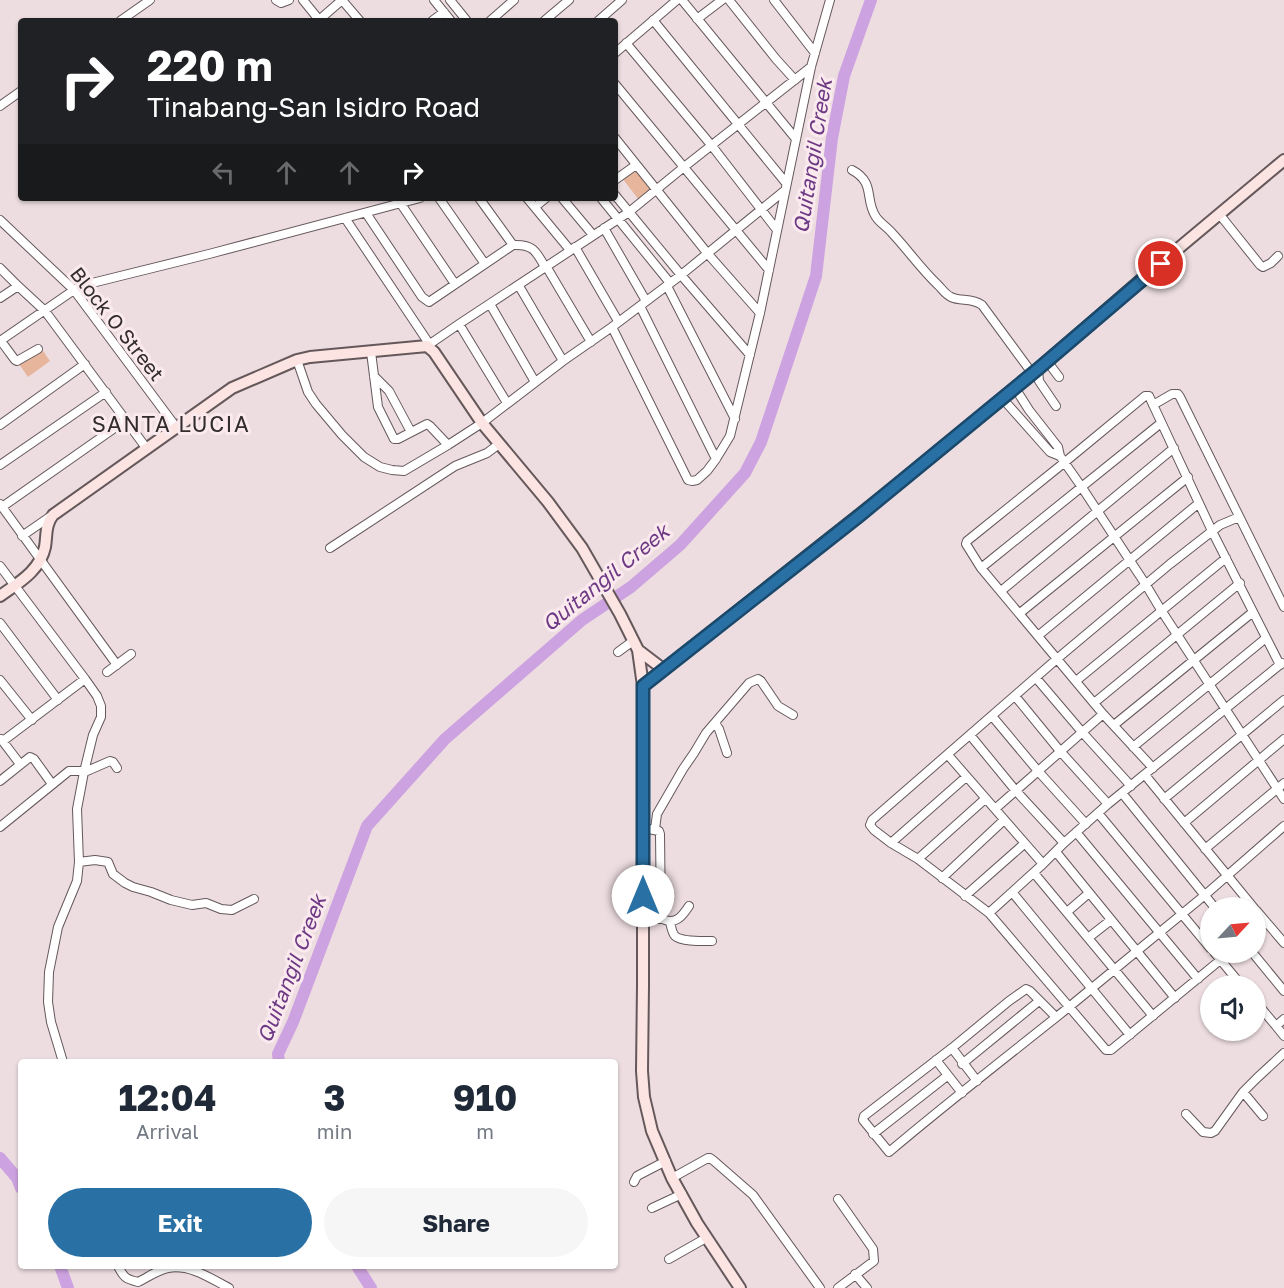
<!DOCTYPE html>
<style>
body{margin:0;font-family:"Golos Text",sans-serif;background:#f6f6f7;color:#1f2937;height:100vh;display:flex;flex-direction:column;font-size:22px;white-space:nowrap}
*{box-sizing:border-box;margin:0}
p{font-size:20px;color:#747a83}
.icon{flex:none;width:33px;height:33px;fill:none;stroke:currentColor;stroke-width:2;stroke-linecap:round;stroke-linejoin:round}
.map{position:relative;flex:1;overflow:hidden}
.drawer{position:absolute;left:18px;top:1059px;width:600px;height:210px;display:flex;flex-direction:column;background:#fff;border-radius:6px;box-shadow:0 2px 4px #0004}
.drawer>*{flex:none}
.hud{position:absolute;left:18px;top:18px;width:600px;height:183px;border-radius:6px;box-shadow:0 2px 4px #0004;background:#202124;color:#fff;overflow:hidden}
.needle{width:39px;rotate:64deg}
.tools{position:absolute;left:1200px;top:897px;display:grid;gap:12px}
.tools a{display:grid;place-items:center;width:66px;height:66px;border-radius:50%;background:#fff;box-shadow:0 2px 4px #0004;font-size:30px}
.pin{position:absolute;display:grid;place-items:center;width:51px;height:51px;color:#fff;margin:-26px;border:3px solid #fff;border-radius:50%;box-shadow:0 2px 6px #0007}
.me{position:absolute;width:66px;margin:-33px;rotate:0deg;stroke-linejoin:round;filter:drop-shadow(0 0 4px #0008)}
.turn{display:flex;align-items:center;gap:21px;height:126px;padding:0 30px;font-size:27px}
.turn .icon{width:78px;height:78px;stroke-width:2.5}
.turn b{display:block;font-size:42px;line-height:51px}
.lanes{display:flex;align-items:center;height:57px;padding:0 30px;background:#0003;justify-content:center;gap:30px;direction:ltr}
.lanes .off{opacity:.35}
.eta{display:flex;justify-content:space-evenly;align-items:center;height:102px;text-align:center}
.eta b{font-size:36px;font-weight:700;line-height:42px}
.button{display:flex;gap:12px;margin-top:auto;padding:12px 30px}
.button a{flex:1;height:69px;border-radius:36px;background:#2971a5;color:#fff;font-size:24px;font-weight:700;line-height:69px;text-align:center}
.button a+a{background:#f6f6f7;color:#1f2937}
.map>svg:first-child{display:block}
</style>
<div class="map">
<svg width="1284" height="1288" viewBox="0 0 1284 1288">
<rect width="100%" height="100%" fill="#eddde0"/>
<path fill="#e7b59b" d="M635 169 651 190 639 200 622 178Z
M41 348 50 361 28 377 19 364Z"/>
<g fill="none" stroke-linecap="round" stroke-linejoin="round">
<path stroke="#cda2e0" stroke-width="12" d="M279 1062 278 1054 293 1022 367 826 445 739 582 620 631 587 680 545 745 473 761 442 816 276 832 138 844 76 871 0
M0 1158 17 1178 21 1188
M60 1266 68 1288
M357 1266 371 1288"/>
<g stroke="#65585b" stroke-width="10">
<path id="street" d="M276 0 281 3 289 0
M303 0 320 21
M342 0 360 21
M434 0 451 21
M450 0 467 21
M682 0 796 139
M729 0 776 59 795 80
M774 0 815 53
M697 19 722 0
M319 20 342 0
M653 20 786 183
M120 21 150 0
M432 21 444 12
M490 21 514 0
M544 21 569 0
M598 21 622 0
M626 43 712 146 777 230
M615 53 677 0
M615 84 769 270
M0 106 21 91
M615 138 708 254 760 313
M852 170C876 183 864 199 876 217 880 223 887 227 892 233 908 250 921 269 938 285 942 289 946 295 951 297 961 302 971 297 982 305L1032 373
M615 180 636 165
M615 195 681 275 750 355
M439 198 485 264
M527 198 570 250
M562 198 593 235
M601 198 670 283
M401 204 455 284
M535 207 546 198
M366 213 422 297 429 302 513 245 479 198
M1220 215 1260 265 1263 267 1271 263 1278 256
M345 218 430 345
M0 220 74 290 176 427
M604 228 646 301
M513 245C533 244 536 251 545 267
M575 247 618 321
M546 266 591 342
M0 268 18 286 45 311 147 449
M519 286 563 361
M667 286 735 419
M0 298 18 286
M490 304 535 382
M640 306 716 459
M459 324 507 403
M612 327 688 480 692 481 697 480 707 471 716 459 730 436 760 313 811 67 830 0
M0 341 74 290 84 285 209 254 420 198
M1 341 15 360 17 361 38 349
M427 346 459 324 629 212 684 167 811 67
M371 352 378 407 394 439H398L427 424 430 426 448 445
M297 360 308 392 316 404 342 435 364 457 380 467 392 470 404 471 448 445 482 423 563 361 612 327 681 275 784 191
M1047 361 1059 377
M1038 369 1039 381 1056 406
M374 376 389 391 411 432
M1002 398 1050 452 1060 456 1058 447 1029 410 1015 388
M1153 405 1172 394H1178L1180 397 1284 607
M0 425 85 364
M1060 456 1081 486 1146 585 1161 610 1284 799
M0 465 106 392
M0 504 117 665
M2 507 126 420
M22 536 51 516
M330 548 455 466 487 453 499 444
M0 566 85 679 97 696 101 706V717L93 735 84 772 77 809 79 862 77 881 58 927 49 972 48 1002 51 1022 63 1062
M981 568 1161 423
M1001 591 1174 448
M1020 613 1188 477
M0 623 58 700
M1039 635 1199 503
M618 652 633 641
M107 672 131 654
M1036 678 1082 732 1131 786
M0 680 32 720
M1076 681 1226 558
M1015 696 1060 751 1108 804
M1094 703 1240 583
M992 716 1038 771 1086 824
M715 723 719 729 727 753
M1114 725 1253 612
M970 735 1016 791 1064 843
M1 739 20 764
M3 741 85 679
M1133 747 1266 638
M948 755 1043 864
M1153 768 1103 714 981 568 966 544 967 541 1065 462 1145 396H1149L1212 531 1280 665
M1145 775 1254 908
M0 781 30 757 34 759 52 784
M1122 793 1215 908
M1164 799 1284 700
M995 809 1103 714
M1098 813 1210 948
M1184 823 1284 739
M0 827 69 771H87L110 761 113 762 117 768
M643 828 659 831 660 834 661 919H643
M655 829 657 814 683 769 694 753 706 733 749 683 758 679 761 681 778 706 793 715
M1076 832 1198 979
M891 843 966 777
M1205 849 1284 783
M1056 852 1175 998
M918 859 985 799
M79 862 95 860 108 862 113 874 125 883 133 887 151 892 171 900 192 905 206 903 221 909 232 910 254 899
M1034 873 1153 1016
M942 878 1004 820
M1012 892 1130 1035
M965 896 1024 844
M1256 910 1284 943
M1067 912 1089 893
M989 913 1043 864 1064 843 1108 804 1282 663
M665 920C677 924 683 915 689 906
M670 922C671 926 672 933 675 936 682 942 703 941 712 941
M1256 931 1266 922
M1088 938 1111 920
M1214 952 1242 986
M1230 952 1111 1050H1106L989 913 918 859 891 843 874 830 870 825 872 820 1058 658 1170 564 1220 525 1239 517
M1252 952 1284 991
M1256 1002 1276 1026 1284 1019
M1056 1017 1030 991 1026 989 1009 1001 952 1048 864 1116 863 1120 889 1152C948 1102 1009 1055 1069 1007L1205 895 1284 826
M1276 1026 1284 1036
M952 1048 977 1081
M936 1060 962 1093
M962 1064 1039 1001
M1243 1092 1263 1116
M1186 1114 1203 1132 1211 1133 1215 1131 1243 1092 1257 1078 1284 1053
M873 1134 947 1076
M672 1178 708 1158H710L714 1161 753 1195 820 1288
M634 1182 637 1176 666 1161
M838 1199 873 1249 874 1261 838 1288
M652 1208 682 1194
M669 1259 706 1238
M118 1266C124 1278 126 1279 138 1282 147 1278 157 1270 168 1268 190 1264 210 1278 229 1288
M855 1274 867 1288"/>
</g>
<g stroke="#65585b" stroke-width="14">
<path id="secondary" d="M0 596C18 583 40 571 45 547 47 535 45 525 53 515L232 388 297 360 310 357 427 346 434 352 482 423 548 502 582 548 620 614 638 650 643 686
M638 650 663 669
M740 1288 697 1223 672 1178 652 1131 644 1097 642 1071 643 986V686L898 484 1038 369 1143 278 1284 160"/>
</g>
<use href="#street" stroke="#fff" stroke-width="8"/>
<use href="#secondary" stroke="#fbe4e2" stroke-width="10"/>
</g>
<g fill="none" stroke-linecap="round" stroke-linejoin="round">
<g stroke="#1b496b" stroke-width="15">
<path id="route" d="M643 896V686L859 516 1038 369 1161 264"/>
</g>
<use href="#route" stroke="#2971a5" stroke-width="10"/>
</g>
<g text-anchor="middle" stroke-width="6" stroke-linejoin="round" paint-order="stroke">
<g font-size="20" fill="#322c2d" stroke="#faeaee">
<text transform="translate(117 324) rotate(52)" y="7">Block O Street</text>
</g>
<g font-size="21" font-style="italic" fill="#6e3984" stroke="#faeaee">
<text transform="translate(813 156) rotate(-81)" y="7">Quitangil Creek</text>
<text transform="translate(606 578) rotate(-39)" y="7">Quitangil Creek</text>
<text transform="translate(292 969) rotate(-69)" y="7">Quitangil Creek</text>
</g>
<g font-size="22" letter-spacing="1.5" fill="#322c2d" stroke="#faeaee">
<text x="171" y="432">SANTA LUCIA</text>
</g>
</g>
</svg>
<div class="tools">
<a><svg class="needle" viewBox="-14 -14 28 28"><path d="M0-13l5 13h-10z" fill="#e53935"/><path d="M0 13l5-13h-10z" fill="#747a83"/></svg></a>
<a><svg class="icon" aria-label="sound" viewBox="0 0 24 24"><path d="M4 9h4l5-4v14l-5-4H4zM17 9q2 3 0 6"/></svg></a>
</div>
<div class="pin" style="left:1161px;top:264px;background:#d93025"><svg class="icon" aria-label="arrive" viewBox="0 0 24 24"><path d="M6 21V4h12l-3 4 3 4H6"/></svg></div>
<svg class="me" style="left:643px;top:896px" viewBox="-20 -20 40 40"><circle r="19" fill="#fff"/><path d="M0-13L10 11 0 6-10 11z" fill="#2971a5"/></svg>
<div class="hud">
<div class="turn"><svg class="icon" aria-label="right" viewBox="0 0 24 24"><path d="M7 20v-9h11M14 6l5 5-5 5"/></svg><div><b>220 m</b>Tinabang-San Isidro Road</div></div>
<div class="lanes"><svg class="icon off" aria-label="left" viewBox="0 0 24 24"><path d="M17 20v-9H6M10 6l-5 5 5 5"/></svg><svg class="icon off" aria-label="ahead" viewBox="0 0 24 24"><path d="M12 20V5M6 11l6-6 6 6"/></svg><svg class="icon off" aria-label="ahead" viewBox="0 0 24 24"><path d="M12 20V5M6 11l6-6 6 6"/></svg><svg class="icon" aria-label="right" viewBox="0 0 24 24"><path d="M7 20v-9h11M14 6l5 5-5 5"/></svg></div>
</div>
<section class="drawer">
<div class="eta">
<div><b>12:04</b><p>Arrival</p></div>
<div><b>3</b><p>min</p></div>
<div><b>910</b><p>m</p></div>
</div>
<div class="button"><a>Exit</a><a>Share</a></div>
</section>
</div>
